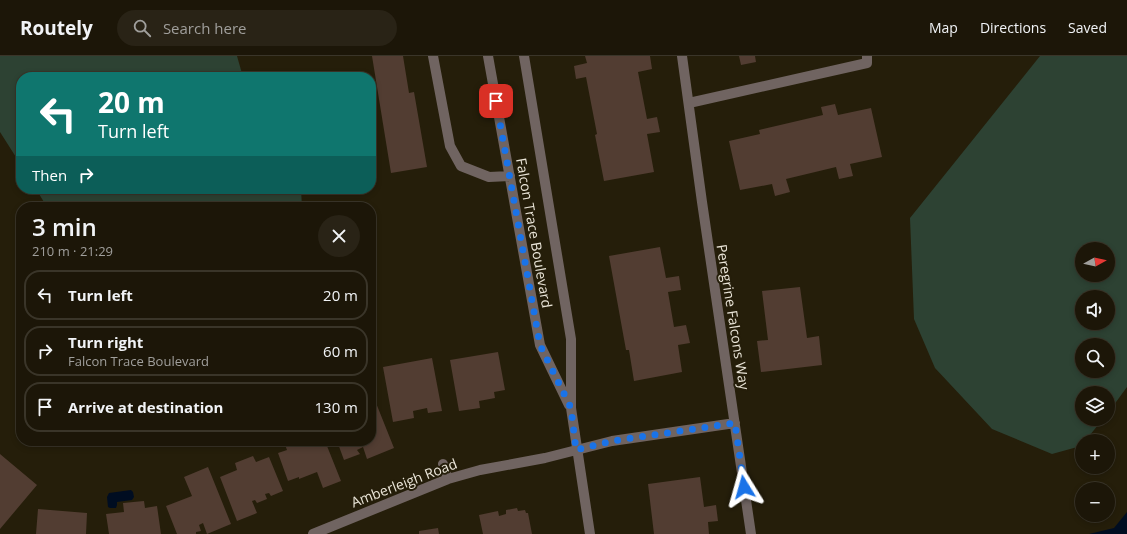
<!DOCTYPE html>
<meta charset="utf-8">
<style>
body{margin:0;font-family:"Open Sans",sans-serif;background:#292316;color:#f1f3f6;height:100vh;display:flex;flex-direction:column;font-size:15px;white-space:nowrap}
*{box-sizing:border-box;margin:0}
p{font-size:13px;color:#a09f9c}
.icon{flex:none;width:22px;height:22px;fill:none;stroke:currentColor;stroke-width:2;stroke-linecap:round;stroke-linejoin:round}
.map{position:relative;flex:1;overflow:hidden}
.drawer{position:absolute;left:16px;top:146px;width:360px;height:244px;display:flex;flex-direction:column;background:#1c1608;border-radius:16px;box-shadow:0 2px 6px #0003,0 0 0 1px #3a3529}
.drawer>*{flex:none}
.banner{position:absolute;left:16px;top:16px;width:360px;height:122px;border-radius:16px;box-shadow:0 2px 6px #0003,0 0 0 1px #3a3529;background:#0f766e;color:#fff;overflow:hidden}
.needle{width:26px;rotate:82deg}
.tools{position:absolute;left:1075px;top:186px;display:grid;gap:8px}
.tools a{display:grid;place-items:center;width:40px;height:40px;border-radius:50%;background:#1c1608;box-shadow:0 2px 6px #0003,0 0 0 1px #3a3529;font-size:20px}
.pin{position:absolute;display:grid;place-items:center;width:34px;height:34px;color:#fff;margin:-17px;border-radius:8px;box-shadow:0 2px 6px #0006}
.me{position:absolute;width:44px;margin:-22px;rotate:352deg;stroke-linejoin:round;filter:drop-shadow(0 0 3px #0008)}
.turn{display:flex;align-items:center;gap:14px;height:84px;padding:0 16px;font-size:18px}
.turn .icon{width:52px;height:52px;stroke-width:2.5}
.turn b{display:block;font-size:28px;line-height:34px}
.then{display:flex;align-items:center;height:38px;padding:0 16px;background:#0003;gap:8px;font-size:15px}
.round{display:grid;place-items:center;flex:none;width:42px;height:42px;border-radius:21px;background:#292316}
.head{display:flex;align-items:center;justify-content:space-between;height:68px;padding:0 16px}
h1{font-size:24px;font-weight:600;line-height:30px}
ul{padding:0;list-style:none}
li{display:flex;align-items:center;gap:12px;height:50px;margin:0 8px 6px;padding:0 8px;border:2px solid #3a3529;border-radius:16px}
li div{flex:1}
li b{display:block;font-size:15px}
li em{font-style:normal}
header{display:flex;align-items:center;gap:24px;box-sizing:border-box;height:56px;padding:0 20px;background:#1c1608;border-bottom:1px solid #3a3529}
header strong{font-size:19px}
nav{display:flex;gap:22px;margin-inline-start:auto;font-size:14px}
.search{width:280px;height:36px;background:#292316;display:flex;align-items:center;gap:10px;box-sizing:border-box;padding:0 14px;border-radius:22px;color:#a09f9c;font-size:15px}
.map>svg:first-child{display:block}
</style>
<header>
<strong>Routely</strong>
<div class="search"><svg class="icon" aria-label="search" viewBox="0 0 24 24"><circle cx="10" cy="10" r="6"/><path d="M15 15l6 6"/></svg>Search here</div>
<nav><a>Map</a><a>Directions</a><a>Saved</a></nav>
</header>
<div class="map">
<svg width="1127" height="478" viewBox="0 0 1127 478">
<rect width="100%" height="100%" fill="#251e0a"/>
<path fill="#2d4233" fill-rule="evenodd" d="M0 0H237L243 21H21V109L0 76Z
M1040 0H1127V331L1108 357V337H1082V363H1103L1085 385H1082L1081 390 1052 398 992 373 935 312 914 263 910 162ZM1082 193H1108V219H1082ZM1082 241H1108V267H1082ZM1082 289H1108V315H1082Z
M36 133H301L302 151H47Z"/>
<path fill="#000d21" d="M131 434 133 436 134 441 132 444 117 446V449L116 452H110L108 451 107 441 109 437Z
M1127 456V478H1089L1114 472Z"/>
<path fill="#523d32" d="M372 0H403L409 37 414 36 427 111 391 117Z
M585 0H650L652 13 638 16 647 63 657 61 660 76 647 78 654 116 604 125 595 79 597 78 586 21 576 23 574 10 587 7Z
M739 0H755L756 6 741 9Z
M835 48 838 59 871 52 882 101 850 108 853 120 839 123 836 111 786 123 790 136 775 140 772 128 740 134 729 85 760 78 759 74 823 59 821 51Z
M660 191 666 222 679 220 681 234 668 236 674 271 686 269 690 287 678 289 682 316 634 325 629 294H626L609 200Z
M800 231 807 282 819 280 822 309 761 316 757 285 768 284 762 235Z
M498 296 505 334 494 336 495 342 479 345 480 352 459 355 450 304Z
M432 302 442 355 428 357 427 352 413 355 414 362 393 366 383 311Z
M374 342 394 392 367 403 363 391 357 394 360 398 344 404 337 385H371V343Z
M287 385H307V386L310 385H325L341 425 323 432 317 416 299 423V421L288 425 278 397 287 394 284 386Z
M0 398 37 429 0 473Z
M253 400 256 406 269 401 283 435 271 440 269 437 265 438 267 443 257 447 255 444 252 445 257 457 237 465 220 421 237 414 235 407Z
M208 411 231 468 207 478 203 467 199 469 201 475 196 476V478H177L166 450 192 440 184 421Z
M700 421 704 451 716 449 718 465 708 466 709 478H654L648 428Z
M144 445 145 452 157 450 161 478H109L106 458 124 456 123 447Z
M517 452 518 455 525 454 526 457H528L532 478H483L479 459 498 455 499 460 506 458V454Z
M38 453 87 457 86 478H36Z
M438 472 439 478H419V475Z"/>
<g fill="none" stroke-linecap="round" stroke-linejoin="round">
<path stroke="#706461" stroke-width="10" d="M433 0 450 90 461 110 489 121 510 120
M488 0 540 289 569 349
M524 0 571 283V352L590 478
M682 0 702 146 751 478
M689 47 867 7V0
M443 408 448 423
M313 478 448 423 480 414 545 402 612 385 735 367"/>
</g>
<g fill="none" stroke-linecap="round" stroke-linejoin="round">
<path stroke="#1a73e8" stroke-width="7" stroke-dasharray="0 12.6" d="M496 45 540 289 571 352 576 394 612 385 735 367 744 431"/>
</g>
<g text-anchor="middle" stroke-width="4" stroke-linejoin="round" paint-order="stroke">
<g font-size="14" fill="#eae5d8" stroke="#251e0a">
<text transform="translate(534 177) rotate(80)" y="5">Falcon Trace Boulevard</text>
<text transform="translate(733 261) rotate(81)" y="5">Peregrine Falcons Way</text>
<text transform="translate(404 427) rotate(-21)" y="5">Amberleigh Road</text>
</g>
</g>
</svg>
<div class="tools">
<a><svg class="needle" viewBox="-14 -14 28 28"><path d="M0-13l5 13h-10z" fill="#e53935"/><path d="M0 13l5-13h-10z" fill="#a09f9c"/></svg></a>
<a><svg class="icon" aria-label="sound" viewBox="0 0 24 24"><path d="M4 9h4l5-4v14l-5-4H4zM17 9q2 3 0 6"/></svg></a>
<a><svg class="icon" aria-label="search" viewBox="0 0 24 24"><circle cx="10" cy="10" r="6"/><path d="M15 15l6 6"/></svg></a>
<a><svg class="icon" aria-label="layers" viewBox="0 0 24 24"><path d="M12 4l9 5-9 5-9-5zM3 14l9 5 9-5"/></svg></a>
<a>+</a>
<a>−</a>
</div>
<div class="pin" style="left:496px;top:45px;background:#d93025"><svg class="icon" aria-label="arrive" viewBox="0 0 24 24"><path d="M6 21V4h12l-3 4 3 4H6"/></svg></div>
<svg class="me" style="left:744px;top:431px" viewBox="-20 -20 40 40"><path d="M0-17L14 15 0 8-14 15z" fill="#1a73e8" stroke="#fff" stroke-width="4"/></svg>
<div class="banner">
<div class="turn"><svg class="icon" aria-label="left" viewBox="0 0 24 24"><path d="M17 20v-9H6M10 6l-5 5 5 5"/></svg><div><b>20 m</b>Turn left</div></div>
<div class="then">Then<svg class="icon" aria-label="right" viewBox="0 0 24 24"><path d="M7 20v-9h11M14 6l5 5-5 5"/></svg></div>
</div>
<section class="drawer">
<div class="head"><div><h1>3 min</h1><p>210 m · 21:29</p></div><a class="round"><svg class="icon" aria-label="close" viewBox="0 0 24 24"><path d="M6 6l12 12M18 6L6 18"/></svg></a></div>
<ul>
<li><svg class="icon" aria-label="left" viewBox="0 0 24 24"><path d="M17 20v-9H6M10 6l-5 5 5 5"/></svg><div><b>Turn left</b></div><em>20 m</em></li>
<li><svg class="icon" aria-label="right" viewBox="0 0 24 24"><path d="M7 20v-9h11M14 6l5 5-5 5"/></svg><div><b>Turn right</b><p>Falcon Trace Boulevard</p></div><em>60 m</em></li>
<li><svg class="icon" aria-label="arrive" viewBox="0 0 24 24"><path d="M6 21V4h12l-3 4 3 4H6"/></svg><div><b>Arrive at destination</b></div><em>130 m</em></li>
</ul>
</section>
</div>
